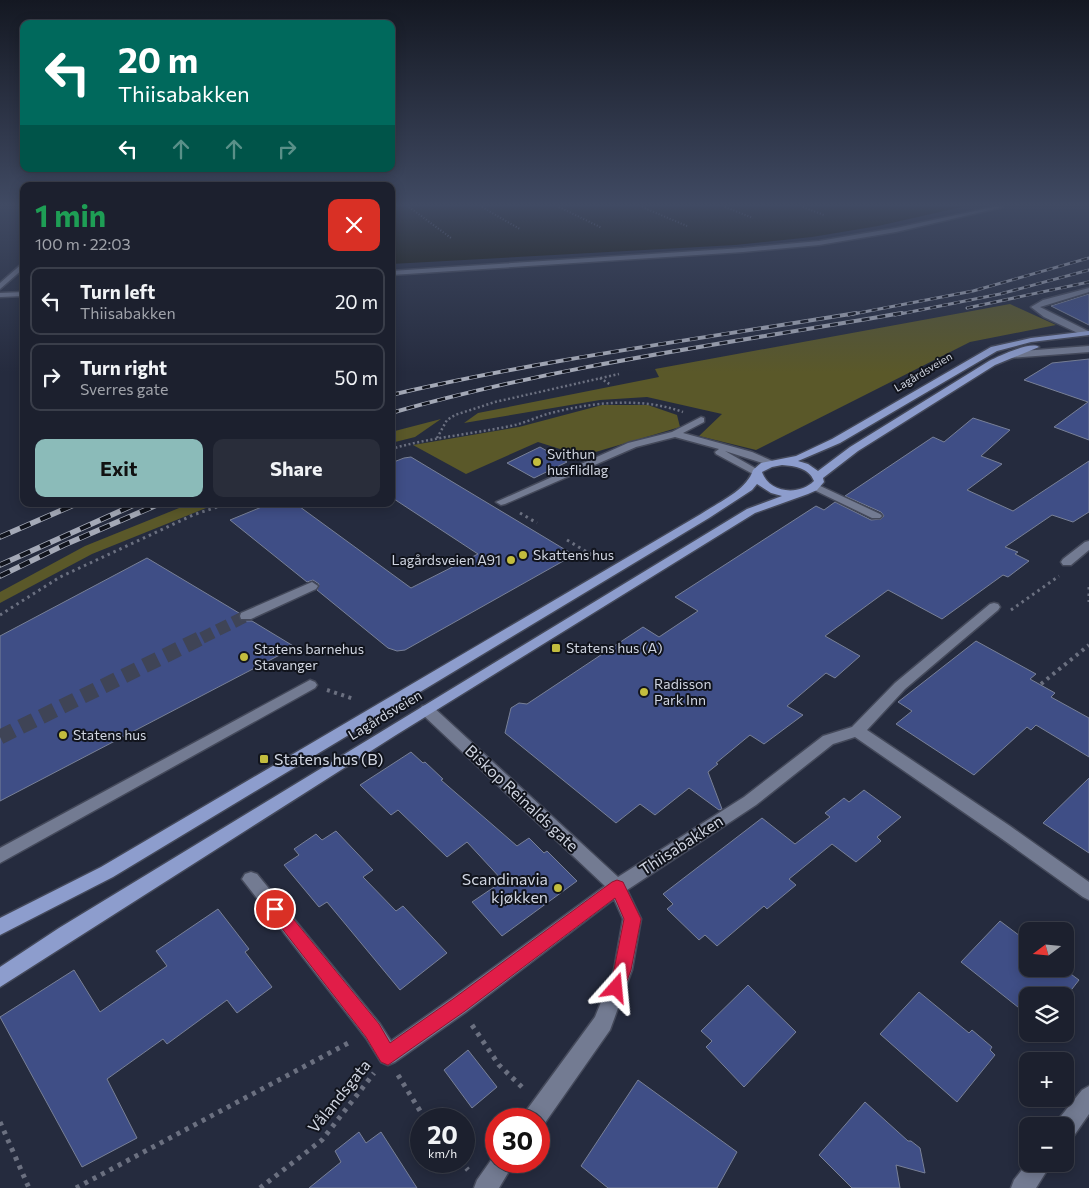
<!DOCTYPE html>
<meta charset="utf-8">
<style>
body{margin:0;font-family:Commissioner,sans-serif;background:#292d3a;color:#f1f3f6;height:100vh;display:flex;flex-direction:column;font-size:19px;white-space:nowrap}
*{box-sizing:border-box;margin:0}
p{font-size:16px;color:#a0a3aa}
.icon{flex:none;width:28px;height:28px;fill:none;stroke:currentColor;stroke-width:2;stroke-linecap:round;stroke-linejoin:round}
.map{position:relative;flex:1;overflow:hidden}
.panel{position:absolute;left:20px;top:182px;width:375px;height:325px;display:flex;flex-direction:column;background:#1c202e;border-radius:10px;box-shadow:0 2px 12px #0003,0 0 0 1px #3a3e4a}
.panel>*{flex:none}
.guide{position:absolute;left:20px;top:20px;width:375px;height:152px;border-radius:10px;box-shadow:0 2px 12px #0003,0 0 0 1px #3a3e4a;background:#00695c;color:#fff;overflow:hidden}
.needle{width:32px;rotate:254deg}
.tools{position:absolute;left:1019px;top:922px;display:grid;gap:10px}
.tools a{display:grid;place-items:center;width:55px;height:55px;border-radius:10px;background:#1c202e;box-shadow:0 2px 12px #0003,0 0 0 1px #3a3e4a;font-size:25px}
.speed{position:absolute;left:410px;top:1108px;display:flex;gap:10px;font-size:25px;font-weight:700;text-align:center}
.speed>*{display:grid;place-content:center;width:65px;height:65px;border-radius:50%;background:#1c202e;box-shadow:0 2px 12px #0003,0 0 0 1px #3a3e4a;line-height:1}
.speed small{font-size:12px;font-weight:400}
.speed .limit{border:8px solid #d22;background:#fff;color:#111}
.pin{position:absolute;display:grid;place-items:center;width:42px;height:42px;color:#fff;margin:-21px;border:2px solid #fff;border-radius:50%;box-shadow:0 1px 5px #0007}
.me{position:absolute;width:55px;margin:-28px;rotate:18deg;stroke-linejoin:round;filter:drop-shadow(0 0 4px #0008)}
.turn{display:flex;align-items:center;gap:18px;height:105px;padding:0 15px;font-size:22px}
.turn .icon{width:65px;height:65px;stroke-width:2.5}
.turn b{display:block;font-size:35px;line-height:42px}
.lanes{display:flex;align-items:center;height:48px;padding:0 15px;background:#0003;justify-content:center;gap:25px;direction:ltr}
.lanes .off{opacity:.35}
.round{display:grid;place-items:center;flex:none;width:52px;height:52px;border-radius:10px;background:#292d3a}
.headline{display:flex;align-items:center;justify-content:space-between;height:85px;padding:0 15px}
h1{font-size:30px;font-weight:700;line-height:38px;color:#1e9e55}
.primary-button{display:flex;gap:10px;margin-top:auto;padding:10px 15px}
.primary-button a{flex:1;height:58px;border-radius:10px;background:#8bbbb9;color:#111;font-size:20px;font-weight:700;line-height:58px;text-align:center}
.primary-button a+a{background:#292d3a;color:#f1f3f6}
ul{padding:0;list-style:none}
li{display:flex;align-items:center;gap:15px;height:68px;margin:0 10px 8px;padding:0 5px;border:2px solid #3a3e4a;border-radius:10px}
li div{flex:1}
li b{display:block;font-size:19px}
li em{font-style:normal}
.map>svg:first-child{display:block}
</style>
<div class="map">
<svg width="1089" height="1188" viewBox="0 0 1089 1188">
<rect width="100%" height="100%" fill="#252b3e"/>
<path fill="#5a5829" d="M1010 304 1056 325 970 342 756 450 699 436 722 414 647 397 600 400 464 423 478 413 659 377 655 369Z
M602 405H648L677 415 680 427 582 456 538 442 466 474 413 445 519 427Z
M441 419 415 437 391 443V432Z
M189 504H216L92 554 0 603V592L85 546Z"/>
<path fill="#131200" d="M391 207H962L878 226 812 237 735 245 391 264Z"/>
<path fill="#3f4e86" stroke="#788097" d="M1089 294V325L1051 306Z
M1089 359V440L1054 427 1088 402 1024 380 1052 363Z
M973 418 1010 430 981 456 1002 464 967 490 1013 511 1089 461V512L1073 522 1052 515 1005 547 1018 552 1015 554 1029 561 1008 577 1003 575 942 619 888 590 825 636 860 656 835 678 826 673 787 706 803 715 764 744 750 735 716 763 718 764 708 772 722 809 719 810 689 788 655 815 640 804 616 823 505 733 511 708 519 703 527 704 643 627 659 637 698 611 675 597 816 506 824 510 835 502 871 520 881 519 884 516 881 512 845 496 933 437 944 442Z
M540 447 567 462 534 478 507 463Z
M411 457 574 555 405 650 397 651 388 648 317 590 319 584 313 580 307 582 230 520 269 504H296L411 588 478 554 391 497V463L404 458Z
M147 558 239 613 240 621H252L295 647 0 801V636Z
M976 641 1036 674 1030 679 1055 693 1051 697 1089 718V757L1036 725 1031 730 1027 727 974 775 896 724 912 711 898 702Z
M411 752 423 763 425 762 443 779 441 780 517 846 529 838 544 853 547 851 577 881 502 936 472 902 503 881 467 842 447 857 398 810 391 815 360 785Z
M1089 778V853L1043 823Z
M864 790 901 817 877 837 881 841 856 862 832 844 789 879 796 885 767 909 764 906 717 946 705 935 699 940 667 909 673 904 663 894 762 818 795 844 830 817 825 813 844 798 849 802Z
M336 831 373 870 363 877 396 911 403 906 447 953 400 990 327 902 319 907 284 865 299 855 294 849 316 834 322 840Z
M218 909 249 949 245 952 272 987 237 1013 227 1000 167 1044 163 1039 107 1079 137 1138 82 1167 0 1017 74 970 100 1012 167 966 156 951Z
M1000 921 1028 942V969H1064L1079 980 1065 998 1028 996V1015L961 962Z
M748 985 796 1032 744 1087 706 1047 712 1041 701 1031Z
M919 992 969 1033 972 1030 992 1047 990 1050 995 1055 957 1102 880 1034Z
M468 1050 497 1087 472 1108 444 1070Z
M638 1080 737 1152 717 1188H608L581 1166Z
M865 1102 908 1141H911L920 1148 925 1173 896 1165 900 1188H852L819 1155Z
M359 1132 366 1143 381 1132 417 1188H309L341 1162 335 1151Z"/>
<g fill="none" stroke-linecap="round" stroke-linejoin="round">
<path stroke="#3f4456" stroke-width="12" stroke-dasharray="12 5.5" stroke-linecap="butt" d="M202 638 246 616"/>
<path stroke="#3f4456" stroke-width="15" stroke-dasharray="15 8" stroke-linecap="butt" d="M0 737 205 636"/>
<g stroke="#44495a" stroke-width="3">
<path id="minor" d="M993 207H1003L896 232 819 245 743 252 391 275V271L743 248 819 241 896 228Z
M24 262V268L0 289V283Z
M1089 288V292L1040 307 1088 331V335H1082L1044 317 1031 307 1043 300Z
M24 292V296L0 297V293Z
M1089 346V352L1009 358 1005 355 1009 352Z
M701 417 704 418V422L683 433 752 452 777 463 772 466 725 451 762 472 757 475 753 474 716 454 715 452 719 449 675 437 636 447 505 504 501 505 496 502 628 443 672 432Z
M816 484 880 514 882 516 880 518H872L812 489 811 487Z
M1089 541V550L1071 565H1063L1061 562 1063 559 1085 542Z
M312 582 318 586 316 589 251 619H241L240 616 241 613Z
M994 603 998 604 1000 607 998 610 905 689 867 730 1010 826 1089 882V900L1083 897 998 836 855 737 833 744 756 805 627 890 641 919 632 970 610 1030 542 1127 539 1128V1119H523L526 1111 595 1017 614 970 623 919 614 899 466 1012 395 1062 388 1065 381 1062 366 1038 242 879 245 874 251 872 257 874 380 1024 391 1041 452 998 605 886 422 714 420 710 422 706 427 705 432 706 618 877 744 797 823 736 852 727 895 683 990 604Z
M310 680 315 682 317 685 315 688 0 863V848Z
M1089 1086V1114L1073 1137 1065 1140V1126H1055L1057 1121 1082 1090Z
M496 1153V1161H515L499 1188H474L477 1180Z
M1028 1162 1051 1164 1036 1188H1011L1014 1180Z"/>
</g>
<g stroke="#44495a" stroke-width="3">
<path id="major" d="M1089 331V335L1031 342 997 351 840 443 798 461 808 464 818 471 850 447 989 361C999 356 1031 341 1039 347L995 365 858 451 823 478 824 482 817 490 808 494 755 513 396 735 0 987V967L59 928 747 509 782 496 771 493 757 484 752 490 709 518 113 877 0 935V918L101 867 701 514C719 502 747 490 753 470L761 463 796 456 832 439 991 347 1031 338ZM782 465C795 466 809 468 814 481 799 496 769 493 762 472L772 467Z"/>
</g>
<path stroke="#6b7080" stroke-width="2" stroke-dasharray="1 2" stroke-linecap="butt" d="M409 207 451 238
M482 207 520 229
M559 207 602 228
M642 207 687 226
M725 207 753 218
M803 207 824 215"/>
<path stroke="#6b7080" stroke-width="2.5" stroke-dasharray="2 2.5" stroke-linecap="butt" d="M600 378 611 385
M437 438 447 420 455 415 495 402 619 374
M391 449C432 437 474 434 515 425 527 422 539 416 551 413 594 402 641 397 683 412"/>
<path stroke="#6b7080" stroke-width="3" stroke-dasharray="2.5 4" stroke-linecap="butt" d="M520 513 537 523
M567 540 597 558
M1089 587V602
M1011 610 1059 576
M0 615 60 577 193 515 226 504"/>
<path stroke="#6b7080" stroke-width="4" stroke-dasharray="3 4.5" stroke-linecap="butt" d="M1041 684 1089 645
M327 690 354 699"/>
<path stroke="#6b7080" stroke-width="5" stroke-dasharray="4 5.5" stroke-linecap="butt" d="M472 1025 499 1065 524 1089
M398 1075 425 1119
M0 1122 29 1188
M460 1161 468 1170
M76 1188 352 1041
M260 1188 322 1140 374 1073"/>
<use href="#minor" fill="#737b92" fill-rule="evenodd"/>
<use href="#major" fill="#8d9dcd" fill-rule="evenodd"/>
<g stroke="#a4a9b7" stroke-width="3">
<path id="rail-far2" d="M967 308 1089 282
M848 315 973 291 1089 258
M895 315 1000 294 1089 270"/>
</g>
<g stroke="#a4a9b7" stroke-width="4">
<path id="rail-far1" d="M391 395C545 359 700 339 856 313
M391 413C559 365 731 343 902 313"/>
</g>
<g stroke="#a4a9b7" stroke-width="5.5">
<path id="rail" d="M0 537 76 504
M0 565 136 504
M0 576 64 545 159 504"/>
</g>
<use href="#rail-far2" stroke="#11141d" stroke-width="2" stroke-dasharray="6" stroke-linecap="butt"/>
<use href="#rail-far1" stroke="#11141d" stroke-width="2.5" stroke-dasharray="8" stroke-linecap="butt"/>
<use href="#rail" stroke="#11141d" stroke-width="4" stroke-dasharray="11" stroke-linecap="butt"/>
</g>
<linearGradient id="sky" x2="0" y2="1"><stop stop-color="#141822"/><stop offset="0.55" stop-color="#404a63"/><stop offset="1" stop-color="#404a63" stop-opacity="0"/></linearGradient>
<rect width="1089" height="373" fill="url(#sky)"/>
<path fill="#e11d48" stroke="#92132f" d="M617 880 623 882 641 919 631 970 622 994 616 996 610 994 608 988 614 970 624 919 615 898 465 1011 388 1065 381 1062 366 1037 267 909 270 904 275 902 281 904 379 1024 390 1043 453 999 612 882Z"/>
<g fill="#c3bd3e" stroke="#11141d" stroke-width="2">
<circle cx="537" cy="462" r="5"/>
<circle cx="523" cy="555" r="5"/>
<circle cx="511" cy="560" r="5"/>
<rect x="551" y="643" width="10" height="10" rx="2.5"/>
<circle cx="244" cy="657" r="5"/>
<circle cx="644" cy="692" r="5"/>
<circle cx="63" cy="735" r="5"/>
<rect x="259" y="754" width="10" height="10" rx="2.5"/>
<circle cx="558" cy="888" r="5"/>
</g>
<g text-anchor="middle" stroke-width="4" stroke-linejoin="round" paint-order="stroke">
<g font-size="11" fill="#d0d5e1" stroke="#11141d">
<text transform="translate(923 372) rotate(-31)" y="4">Lagårdsveien</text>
</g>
<g font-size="14" fill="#d0d5e1" stroke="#11141d" text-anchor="start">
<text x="547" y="459">Svithun<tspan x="547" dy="16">husflidlag</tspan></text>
<text x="533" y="560">Skattens hus</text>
<text x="501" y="565" text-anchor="end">Lagårdsveien A91</text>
<text x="566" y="653">Statens hus (A)</text>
<text x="254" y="654">Statens barnehus<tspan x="254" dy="16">Stavanger</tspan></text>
<text x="654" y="689">Radisson<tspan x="654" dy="16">Park Inn</tspan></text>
<text x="73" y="740">Statens hus</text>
</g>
<g font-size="14" fill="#d0d5e1" stroke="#11141d">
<text transform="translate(385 715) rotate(-31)" y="5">Lagårdsveien</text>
</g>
<g font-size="16" fill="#d0d5e1" stroke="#11141d" text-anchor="start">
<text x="274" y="765">Statens hus (B)</text>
<text x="548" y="885" text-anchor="end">Scandinavia<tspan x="548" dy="18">kjøkken</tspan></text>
</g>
<g font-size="16" fill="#d0d5e1" stroke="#11141d">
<text transform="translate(522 798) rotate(43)" y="6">Biskop Reinalds gate</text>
<text transform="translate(681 845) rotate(-33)" y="6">Thiisabakken</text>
<text transform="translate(339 1096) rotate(-51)" y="6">Vålandsgata</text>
</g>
</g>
</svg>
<div class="tools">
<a><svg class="needle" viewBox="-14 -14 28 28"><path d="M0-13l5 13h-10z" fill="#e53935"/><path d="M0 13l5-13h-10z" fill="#a0a3aa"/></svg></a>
<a><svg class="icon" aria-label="layers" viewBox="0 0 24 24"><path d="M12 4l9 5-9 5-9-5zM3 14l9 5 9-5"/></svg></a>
<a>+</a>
<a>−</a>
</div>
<div class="speed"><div>20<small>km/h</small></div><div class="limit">30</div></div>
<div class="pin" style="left:275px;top:909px;background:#d93025"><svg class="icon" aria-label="arrive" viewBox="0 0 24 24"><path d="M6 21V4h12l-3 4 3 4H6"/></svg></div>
<svg class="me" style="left:616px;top:988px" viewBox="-20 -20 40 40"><path d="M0-17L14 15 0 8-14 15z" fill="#e11d48" stroke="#fff" stroke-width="4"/></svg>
<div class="guide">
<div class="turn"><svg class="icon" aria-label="left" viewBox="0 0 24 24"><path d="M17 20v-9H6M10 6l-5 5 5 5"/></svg><div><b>20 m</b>Thiisabakken</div></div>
<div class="lanes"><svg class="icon" aria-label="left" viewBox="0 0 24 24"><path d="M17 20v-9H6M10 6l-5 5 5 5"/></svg><svg class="icon off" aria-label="ahead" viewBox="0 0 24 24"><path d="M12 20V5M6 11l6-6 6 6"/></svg><svg class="icon off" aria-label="ahead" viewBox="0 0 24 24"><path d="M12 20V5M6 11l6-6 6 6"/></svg><svg class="icon off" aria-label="right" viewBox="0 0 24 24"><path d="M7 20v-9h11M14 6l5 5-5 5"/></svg></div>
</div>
<section class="panel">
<div class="headline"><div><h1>1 min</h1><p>100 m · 22:03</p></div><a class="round" style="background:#d93025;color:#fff"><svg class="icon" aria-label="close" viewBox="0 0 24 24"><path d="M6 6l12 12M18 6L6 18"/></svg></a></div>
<ul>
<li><svg class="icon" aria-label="left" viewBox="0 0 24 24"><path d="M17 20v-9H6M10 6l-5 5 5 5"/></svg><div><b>Turn left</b><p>Thiisabakken</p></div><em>20 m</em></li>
<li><svg class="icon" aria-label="right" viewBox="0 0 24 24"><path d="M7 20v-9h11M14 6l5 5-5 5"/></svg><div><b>Turn right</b><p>Sverres gate</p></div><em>50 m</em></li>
</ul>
<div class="primary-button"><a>Exit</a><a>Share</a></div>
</section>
</div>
